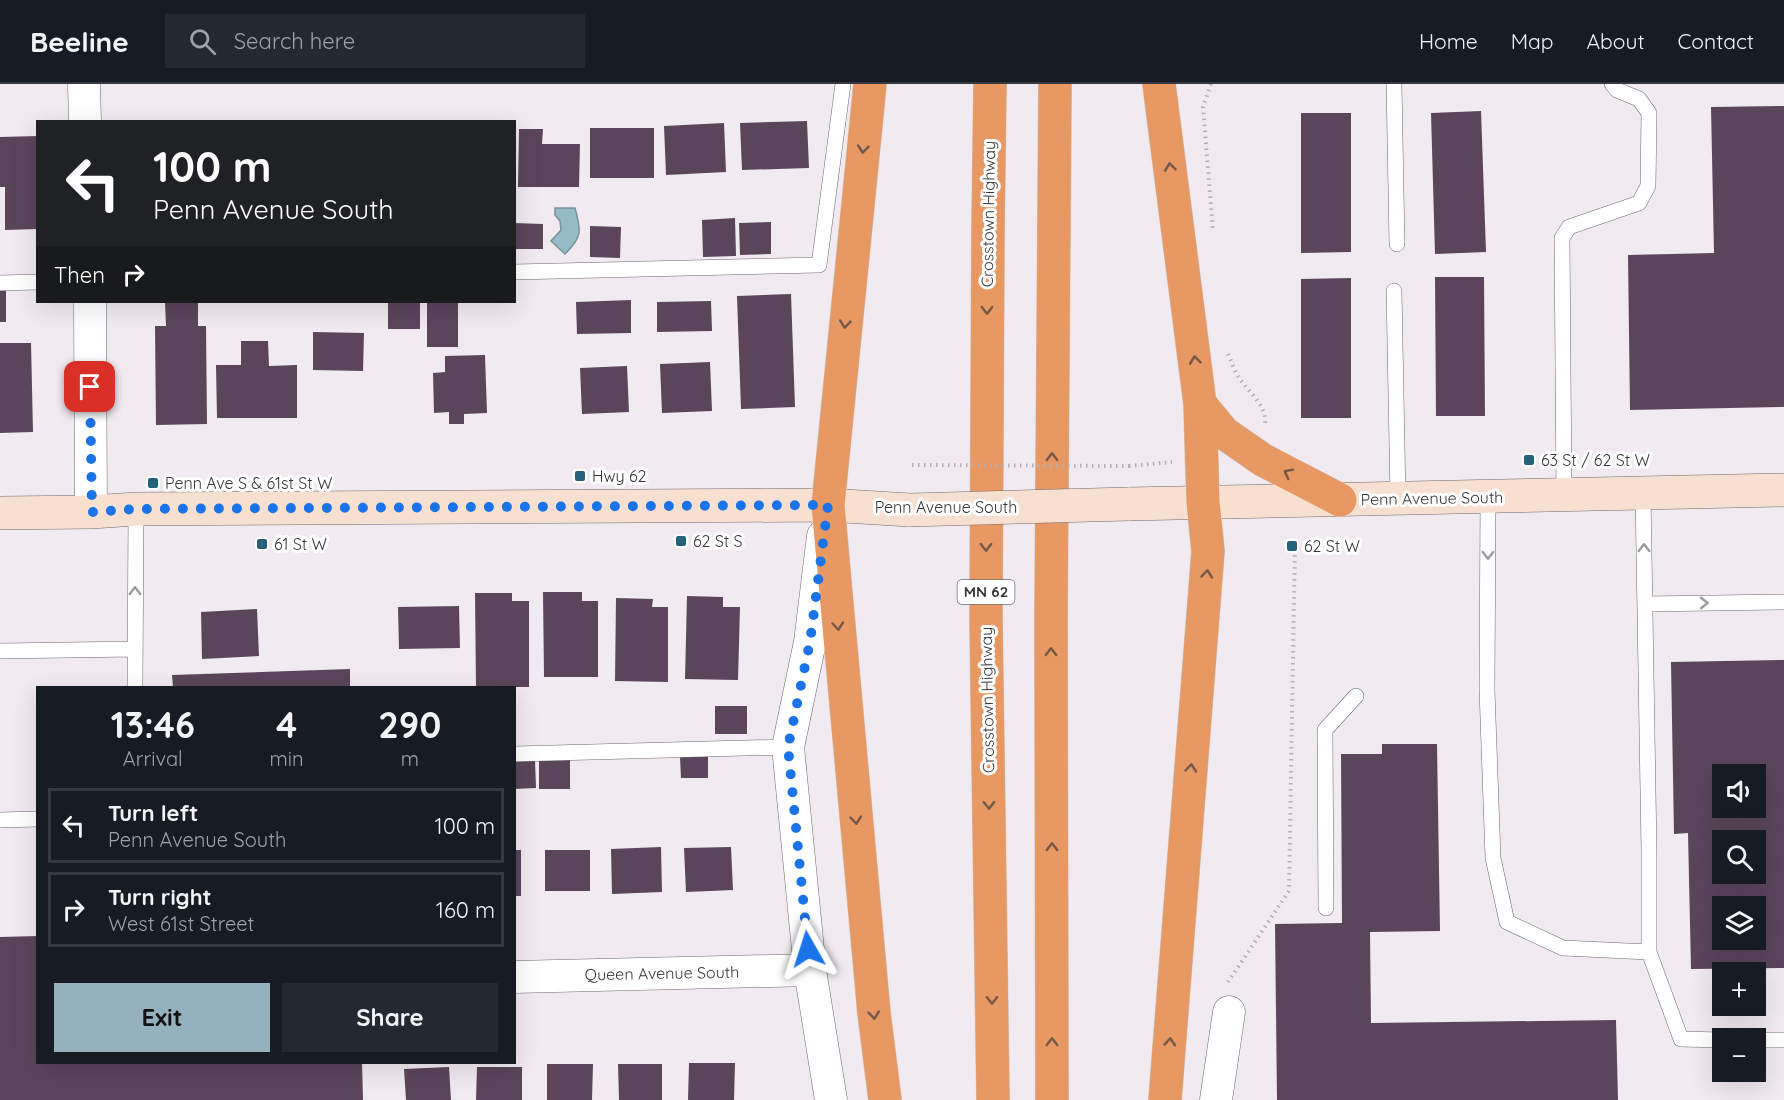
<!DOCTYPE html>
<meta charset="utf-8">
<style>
body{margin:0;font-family:Quicksand,sans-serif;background:#242831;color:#f1f3f6;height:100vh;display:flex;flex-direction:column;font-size:22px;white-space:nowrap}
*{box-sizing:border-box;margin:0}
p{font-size:20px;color:#9ea1a6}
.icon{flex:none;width:33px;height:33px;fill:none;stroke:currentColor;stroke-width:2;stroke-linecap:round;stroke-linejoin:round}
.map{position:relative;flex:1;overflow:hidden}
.panel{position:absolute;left:36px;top:602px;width:480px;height:378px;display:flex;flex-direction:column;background:#171b24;border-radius:0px;box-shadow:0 6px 24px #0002}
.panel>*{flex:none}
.banner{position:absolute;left:36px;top:36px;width:480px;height:183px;border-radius:0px;box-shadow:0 6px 24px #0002;background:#202124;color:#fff;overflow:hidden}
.fabs{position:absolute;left:1712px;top:680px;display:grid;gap:12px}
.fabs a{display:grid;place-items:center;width:54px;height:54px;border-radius:0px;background:#171b24;box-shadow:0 6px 24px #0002;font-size:30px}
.pin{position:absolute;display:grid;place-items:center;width:51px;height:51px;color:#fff;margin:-26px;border-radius:12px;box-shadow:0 3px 9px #0006}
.me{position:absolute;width:66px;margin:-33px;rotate:354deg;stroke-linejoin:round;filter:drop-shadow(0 0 4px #0008)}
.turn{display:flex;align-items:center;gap:21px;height:126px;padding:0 18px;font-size:27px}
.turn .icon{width:78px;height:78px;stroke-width:2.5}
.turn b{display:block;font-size:42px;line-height:51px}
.then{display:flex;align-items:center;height:57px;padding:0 18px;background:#0003;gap:12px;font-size:22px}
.eta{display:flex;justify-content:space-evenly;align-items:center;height:102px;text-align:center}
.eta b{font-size:36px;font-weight:800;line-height:42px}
.cta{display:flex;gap:12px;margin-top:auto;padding:12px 18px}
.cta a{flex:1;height:69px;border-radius:0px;background:#96b1be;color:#111;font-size:24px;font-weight:800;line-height:69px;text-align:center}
.cta a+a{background:#242831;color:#f1f3f6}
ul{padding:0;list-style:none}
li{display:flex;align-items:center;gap:18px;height:75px;margin:0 12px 9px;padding:0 6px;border:3px solid #363941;border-radius:0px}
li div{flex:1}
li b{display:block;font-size:22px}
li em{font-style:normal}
header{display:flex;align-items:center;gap:36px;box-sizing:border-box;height:84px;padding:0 30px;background:#171b24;border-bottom:2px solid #363941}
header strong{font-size:28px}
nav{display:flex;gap:33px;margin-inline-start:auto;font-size:21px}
.search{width:420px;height:54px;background:#242831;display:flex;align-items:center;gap:15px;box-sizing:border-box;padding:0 21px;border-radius:0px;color:#9ea1a6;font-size:22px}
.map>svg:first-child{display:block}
</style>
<header>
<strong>Beeline</strong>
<div class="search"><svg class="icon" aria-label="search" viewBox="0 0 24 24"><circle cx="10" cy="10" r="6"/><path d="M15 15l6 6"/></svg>Search here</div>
<nav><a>Home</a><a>Map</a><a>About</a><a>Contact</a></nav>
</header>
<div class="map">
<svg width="1784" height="1016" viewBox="0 0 1784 1016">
<rect width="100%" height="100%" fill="#f1ebf1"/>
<path fill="#94bbc6" stroke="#78939b" stroke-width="1.5" d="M555 124H575C581 146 583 153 565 170L551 157 561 146 560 137 555 131Z"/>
<path fill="#5b455b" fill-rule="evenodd" d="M1784 22V323L1630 326 1628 171 1714 169 1711 23Z
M1481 27 1486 168 1435 170 1431 29Z
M1301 29H1351V168L1301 169Z
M807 37 809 84 742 86 740 39Z
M724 39 726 88 666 91 664 42Z
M590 44H654V94H590Z
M519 45H543L542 60H580L579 103H518Z
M38 52V145L5 146V103H0V53Z
M735 134 736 172 703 173 702 136Z
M771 138V170L740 171 739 139Z
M514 139 543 140V165H514Z
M590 142 621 143 620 174 590 173Z
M1435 193H1484L1485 332H1436Z
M1351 194V334H1301V195Z
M0 206H6V238H0Z
M791 210 795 323 741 325 737 212Z
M631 216V249L577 250 576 218Z
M711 217 712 247 657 248V218Z
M165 218H198V242H206L207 340 156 341 155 242H166Z
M388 218H420V245H388Z
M427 218H458V263H427Z
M313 248 364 249 363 287 313 286Z
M241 257H268L269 282 297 281V334H217L216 281H241Z
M0 259H31L33 348 0 349Z
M485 271 487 329 464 330V340H449V328L434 329 433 289 445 288V272Z
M710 278 712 327 662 329 660 280Z
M627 282 629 328 582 330 580 284Z
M543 508H582V517H598V593H544Z
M475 509H512V517H529V603H476Z
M687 512 723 513V523H740L738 596 685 595Z
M616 514 653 515 652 523H668V598L615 597Z
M459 522 460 564 399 565 398 523Z
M257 525 259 572 202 575 201 528Z
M1784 576V884L1691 885 1688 749 1674 750 1671 578ZM1722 690H1755V723H1722ZM1722 756H1755V789H1722ZM1722 822H1755V855H1722Z
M350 585V603H173L172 591Z
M715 622H747V650H715Z
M1382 660H1437L1440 847 1370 848 1371 939 1616 936 1618 1016H1277L1275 840 1342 839 1341 670H1382Z
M680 673H708V694H681Z
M539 675H570V705H539Z
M514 676H535L536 704 514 705Z
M661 763 662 808 612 810 611 765Z
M731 763 733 806 686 808 684 764Z
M514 766H521V812H514Z
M545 766H590V807H545Z
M38 852V978H362L363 1016H0V853Z
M689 979H735L734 1016H688Z
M547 980H593L592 1016H547Z
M618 980H662V1016H619Z
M449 983 451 1016H406L404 985Z
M477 983H522V1016H476Z"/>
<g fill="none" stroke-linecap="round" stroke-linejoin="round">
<g stroke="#6d686d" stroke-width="16">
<path id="service" d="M1394 0 1397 160
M514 188 819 181 843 0
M0 199 38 198
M1394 207 1398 414
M1564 411 1562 154 1569 143 1639 119 1648 102 1649 29 1639 15 1617 6 1612 0
M1488 413 1487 606 1493 774 1507 838 1563 864 1649 868V767L1643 409
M1646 520 1784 518
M0 567 135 565
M135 603 136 425
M514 670 788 663
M0 736 38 735
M1326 824 1325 646 1356 612
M1649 868 1681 955 1722 956
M1755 956H1784"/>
</g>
<g stroke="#6d686d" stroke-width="33">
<path id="minor" d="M84 0 85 38
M90 218 91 428
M823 452 810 558 788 663 810 886 831 1016
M514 893 810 886
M1216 1016 1229 928"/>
</g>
<g stroke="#6d686d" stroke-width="34">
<path id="secondary" d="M1128 420 1784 406
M0 429 91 428 136 425 828 421 910 426"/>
</g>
<g stroke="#cbcbcb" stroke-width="34">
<path id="motorway" d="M870 0 828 421 874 929 885 1016
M990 0 988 145 986 534 993 1016
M1159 0 1200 320 1203 418 1208 467 1165 1016
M1200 320 1224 349 1263 376 1340 416
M1052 1016 1051 534 1055 0"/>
</g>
<path stroke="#b5b0b5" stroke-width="4" stroke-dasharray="1.5 4.5" stroke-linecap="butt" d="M1211 0 1203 23 1213 147
M1228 270C1231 276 1233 283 1236 289 1244 304 1267 320 1265 339
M1129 382 1172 378
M1228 898 1289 807 1295 459"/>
<use href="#service" stroke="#fff" stroke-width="15"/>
<use href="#minor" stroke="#fff" stroke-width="32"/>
<use href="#secondary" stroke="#f8e0d0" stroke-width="33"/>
<use href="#motorway" stroke="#e79863" stroke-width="33"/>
<g stroke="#6d686d" stroke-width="34" stroke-linecap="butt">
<path id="secondary-bridge" d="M910 426 1128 420"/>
</g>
<path stroke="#b5b0b5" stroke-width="4" stroke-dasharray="1.5 4.5" stroke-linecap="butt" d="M912 381 1129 382"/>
<use href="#secondary-bridge" stroke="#f8e0d0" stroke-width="33"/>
</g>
<defs><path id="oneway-chevron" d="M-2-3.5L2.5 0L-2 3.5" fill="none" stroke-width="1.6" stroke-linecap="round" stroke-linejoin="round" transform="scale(1.5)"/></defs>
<g stroke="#755847">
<use href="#oneway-chevron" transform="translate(863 65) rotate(96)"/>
<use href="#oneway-chevron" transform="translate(1170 83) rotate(-97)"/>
<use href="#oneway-chevron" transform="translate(987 226) rotate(90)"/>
<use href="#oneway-chevron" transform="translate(845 240) rotate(96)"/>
<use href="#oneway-chevron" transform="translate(1195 276) rotate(-97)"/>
<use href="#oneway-chevron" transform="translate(1052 373) rotate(-90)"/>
<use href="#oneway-chevron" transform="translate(1288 389) rotate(-153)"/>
<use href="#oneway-chevron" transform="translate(986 463) rotate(90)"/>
<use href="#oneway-chevron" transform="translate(1207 490) rotate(-85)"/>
<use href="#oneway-chevron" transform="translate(838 542) rotate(85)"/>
<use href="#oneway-chevron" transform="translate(1051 568) rotate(-90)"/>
<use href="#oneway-chevron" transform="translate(1191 684) rotate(-85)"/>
<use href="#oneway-chevron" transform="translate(989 721) rotate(89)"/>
<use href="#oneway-chevron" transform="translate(856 736) rotate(85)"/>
<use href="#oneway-chevron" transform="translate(1052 763) rotate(-90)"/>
<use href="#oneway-chevron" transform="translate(992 916) rotate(89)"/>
<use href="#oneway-chevron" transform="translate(874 931) rotate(84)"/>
<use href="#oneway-chevron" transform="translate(1052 958) rotate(-90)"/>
<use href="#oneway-chevron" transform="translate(1170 958) rotate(-86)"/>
</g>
<g stroke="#9c9a9c">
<use href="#oneway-chevron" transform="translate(1644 464) rotate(-91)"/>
<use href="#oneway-chevron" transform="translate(1488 471) rotate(90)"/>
<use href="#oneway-chevron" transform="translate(135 507) rotate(-90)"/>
<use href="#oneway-chevron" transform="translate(1704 519) rotate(-1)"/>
</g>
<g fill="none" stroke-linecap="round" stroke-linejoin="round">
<path stroke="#1a73e8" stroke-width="10" stroke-dasharray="0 18" d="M90 303 92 428 136 425 828 421 810 558 788 663 808 865"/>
</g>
<g fill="#26617a" stroke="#fff" stroke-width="2">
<rect x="1523" y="370" width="12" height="12" rx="3"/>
<rect x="574" y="386" width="12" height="12" rx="3"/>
<rect x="147" y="393" width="12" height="12" rx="3"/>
<rect x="675" y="451" width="12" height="12" rx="3"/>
<rect x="256" y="454" width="12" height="12" rx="3"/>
<rect x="1286" y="456" width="12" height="12" rx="3"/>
</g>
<g text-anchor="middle" stroke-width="6" stroke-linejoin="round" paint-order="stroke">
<rect fill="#fff" stroke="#747274" stroke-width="1.5" x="957.5" y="496" width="57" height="24" rx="4.5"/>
<g font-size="15" font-weight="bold" fill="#383638">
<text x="986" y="513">MN 62</text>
</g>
<g font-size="16" fill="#383638" stroke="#fff">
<text transform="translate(988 130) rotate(-89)" y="6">Crosstown Highway</text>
<text transform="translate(1432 414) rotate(-1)" y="6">Penn Avenue South</text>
<text x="946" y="429">Penn Avenue South</text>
<text transform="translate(987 616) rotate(-91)" y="6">Crosstown Highway</text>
<text transform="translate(662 889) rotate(-1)" y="6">Queen Avenue South</text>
</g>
<g font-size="16" fill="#383638" stroke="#fff" text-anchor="start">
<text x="1541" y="382">63 St / 62 St W</text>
<text x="592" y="398">Hwy 62</text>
<text x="165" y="405">Penn Ave S &amp; 61st St W</text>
<text x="693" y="463">62 St S</text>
<text x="274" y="466">61 St W</text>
<text x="1304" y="468">62 St W</text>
</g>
</g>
</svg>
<div class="fabs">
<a><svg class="icon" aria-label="sound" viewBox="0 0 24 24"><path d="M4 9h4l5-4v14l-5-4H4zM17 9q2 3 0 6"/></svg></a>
<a><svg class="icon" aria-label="search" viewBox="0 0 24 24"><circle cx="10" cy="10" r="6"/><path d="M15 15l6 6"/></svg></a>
<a><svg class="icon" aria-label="layers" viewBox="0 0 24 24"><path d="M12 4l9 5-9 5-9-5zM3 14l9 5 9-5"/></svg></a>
<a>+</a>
<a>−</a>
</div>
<div class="pin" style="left:90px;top:303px;background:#d93025"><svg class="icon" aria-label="arrive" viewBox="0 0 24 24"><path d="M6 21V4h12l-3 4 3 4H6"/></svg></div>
<svg class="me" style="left:808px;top:865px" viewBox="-20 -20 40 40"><path d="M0-17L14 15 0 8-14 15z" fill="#1a73e8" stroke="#fff" stroke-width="4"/></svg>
<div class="banner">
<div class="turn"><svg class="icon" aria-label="left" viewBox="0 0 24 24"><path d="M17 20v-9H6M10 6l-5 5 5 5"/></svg><div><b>100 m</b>Penn Avenue South</div></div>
<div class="then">Then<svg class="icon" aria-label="right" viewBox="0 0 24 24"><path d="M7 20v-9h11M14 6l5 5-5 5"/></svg></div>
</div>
<section class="panel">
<div class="eta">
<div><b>13:46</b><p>Arrival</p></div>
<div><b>4</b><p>min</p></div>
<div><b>290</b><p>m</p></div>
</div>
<ul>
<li><svg class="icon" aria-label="left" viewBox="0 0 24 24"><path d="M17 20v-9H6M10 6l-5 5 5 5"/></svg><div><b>Turn left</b><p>Penn Avenue South</p></div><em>100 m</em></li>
<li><svg class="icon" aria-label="right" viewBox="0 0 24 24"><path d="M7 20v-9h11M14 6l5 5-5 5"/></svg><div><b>Turn right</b><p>West 61st Street</p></div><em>160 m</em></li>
</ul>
<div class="cta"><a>Exit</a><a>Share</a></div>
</section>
</div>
